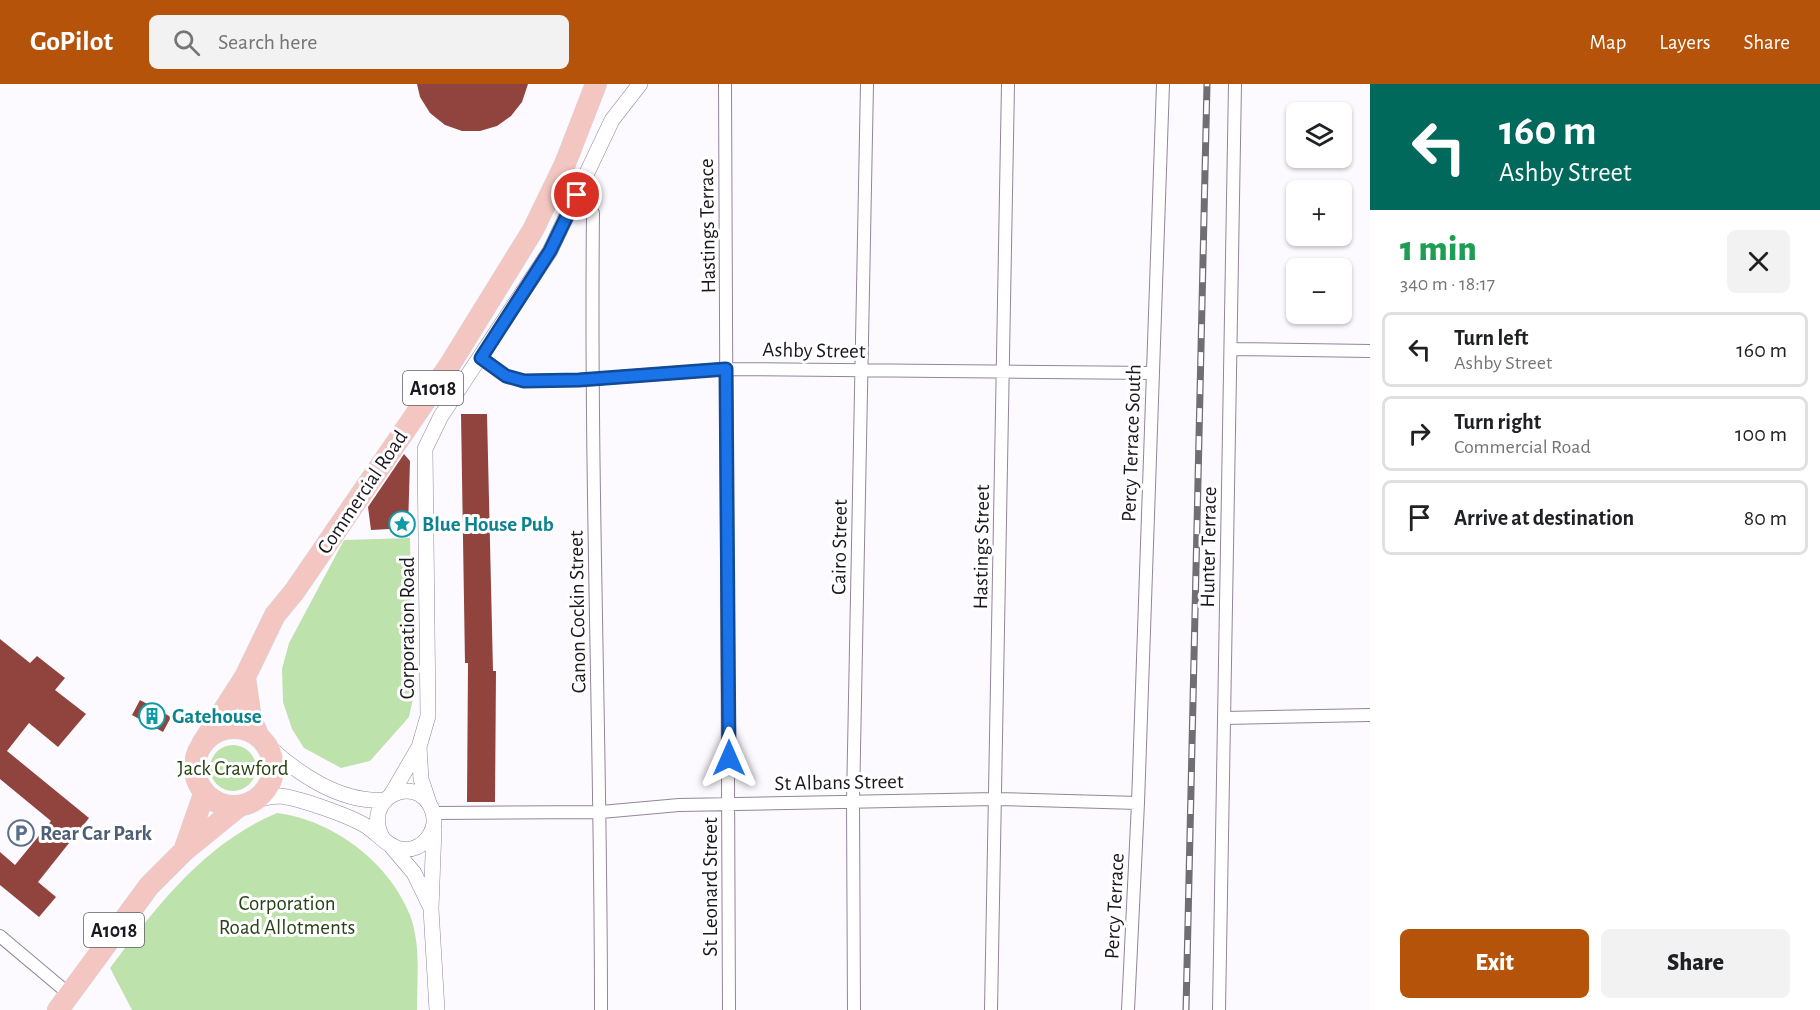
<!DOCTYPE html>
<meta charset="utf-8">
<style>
body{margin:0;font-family:"Alegreya Sans",sans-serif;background:#f2f2f2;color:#202124;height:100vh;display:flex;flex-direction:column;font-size:22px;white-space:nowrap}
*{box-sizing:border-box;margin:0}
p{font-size:20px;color:#757577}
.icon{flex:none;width:33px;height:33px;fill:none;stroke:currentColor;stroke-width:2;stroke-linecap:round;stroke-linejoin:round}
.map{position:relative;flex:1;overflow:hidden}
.drawer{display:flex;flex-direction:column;background:#fff;width:450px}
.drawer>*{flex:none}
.top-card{background:#00695c;color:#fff;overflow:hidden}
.fabs{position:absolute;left:1286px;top:18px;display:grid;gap:12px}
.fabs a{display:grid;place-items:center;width:66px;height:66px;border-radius:9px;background:#fff;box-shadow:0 2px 4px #0004;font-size:30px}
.pin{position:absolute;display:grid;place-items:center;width:51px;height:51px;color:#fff;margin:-26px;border:3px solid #fff;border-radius:50%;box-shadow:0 2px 6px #0007}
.me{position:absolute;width:66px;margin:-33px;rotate:0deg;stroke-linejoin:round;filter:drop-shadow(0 0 4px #0008)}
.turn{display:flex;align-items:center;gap:21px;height:126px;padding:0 30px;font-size:27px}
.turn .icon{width:78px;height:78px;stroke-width:2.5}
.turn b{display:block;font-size:42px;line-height:51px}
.round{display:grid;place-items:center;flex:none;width:63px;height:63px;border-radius:9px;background:#f2f2f2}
.headline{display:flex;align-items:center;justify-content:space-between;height:102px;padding:0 30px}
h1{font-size:36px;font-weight:800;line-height:45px;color:#1e9e55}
.cta{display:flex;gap:12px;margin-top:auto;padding:12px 30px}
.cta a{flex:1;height:69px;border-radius:9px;background:#b45309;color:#fff;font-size:24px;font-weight:800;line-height:69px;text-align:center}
.cta a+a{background:#f2f2f2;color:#202124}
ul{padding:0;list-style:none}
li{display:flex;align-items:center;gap:18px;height:75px;margin:0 12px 9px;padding:0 18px;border:3px solid #e0e0e0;border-radius:9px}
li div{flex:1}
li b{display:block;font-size:22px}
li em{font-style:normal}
header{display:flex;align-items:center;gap:36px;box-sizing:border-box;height:84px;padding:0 30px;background:#b45309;color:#fff}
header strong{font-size:28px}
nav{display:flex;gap:33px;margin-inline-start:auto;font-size:21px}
.search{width:420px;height:54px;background:#f2f2f2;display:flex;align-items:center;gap:15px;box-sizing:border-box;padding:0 21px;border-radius:9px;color:#757577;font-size:22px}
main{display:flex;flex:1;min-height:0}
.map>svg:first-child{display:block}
</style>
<header>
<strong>GoPilot</strong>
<div class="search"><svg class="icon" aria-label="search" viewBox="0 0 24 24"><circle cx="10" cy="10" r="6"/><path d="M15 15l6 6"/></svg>Search here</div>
<nav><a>Map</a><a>Layers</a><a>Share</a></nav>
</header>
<main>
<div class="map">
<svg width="1370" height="926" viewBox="0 0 1370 926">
<rect width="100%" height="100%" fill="#fdfaff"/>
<path fill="#bee2ac" d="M410 454 413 614 409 633 370 677 341 684 304 664 292 645 283 618 282 585 289 559 344 456Z
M210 684a23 23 0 1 1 46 0a23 23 0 1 1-46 0Z
M277 729C333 736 389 778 410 831 421 860 417 895 417 926H132L110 884C156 823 205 759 277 729Z"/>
<path fill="#90443d" d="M417 0H528L522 18 511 32 497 42 480 47H462L445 41 430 29 420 13Z
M461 330H487L493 587H496L495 718H467L468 579H465Z
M404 370 410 377 408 444 371 446 368 423Z
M0 555 30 579 37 572 65 594 55 606 86 630 58 663 29 639 7 667 89 734 38 798 56 813 39 833 0 801V768L15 781 51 737 0 695Z
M140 616 171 633 163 648 132 631Z"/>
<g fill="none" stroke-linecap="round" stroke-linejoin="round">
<g stroke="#928699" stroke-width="14">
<path id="minor" d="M725 0 729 926
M593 129C590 395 601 660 601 926
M1232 265 1370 267
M481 274 506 292 524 297 579 296 726 285 1153 289
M1225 634 1370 631
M434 729 601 728 679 721 996 715 1138 719
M0 852 69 910
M854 926 853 717 867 0
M991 926 1008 0
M1128 926 1138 719 1163 0
M1219 926 1235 0"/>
</g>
<g stroke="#928699" stroke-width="16">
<path id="tertiary" d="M268 662C298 690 341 719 384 716
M419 663 421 695 429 719
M391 711 419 663 428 632 425 365 441 332 550 167 612 36 640 0
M258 715C265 714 273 712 280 712 299 714 350 732 366 742 377 749 387 762 400 765 424 769 441 744 431 723 414 689 362 714 382 753
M434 744 431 825 437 926
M391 762 414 789 430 822"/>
</g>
<g stroke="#d6d5d6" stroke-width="22">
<path id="trunk" d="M245 593 251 635 259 653
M195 683a39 39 0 1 1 78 0a39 39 0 1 1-78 0Z
M202 660 245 593 275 531 294 508 449 282 533 146 565 80 596 0
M184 767 204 710
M58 926 149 802 184 767 238 723"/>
</g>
<use href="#minor" stroke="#fff" stroke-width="12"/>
<use href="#tertiary" stroke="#fff" stroke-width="15"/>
<use href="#trunk" stroke="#f4c6c2" stroke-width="21"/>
<g stroke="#706d73" stroke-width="7">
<path id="rail" d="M1186 926 1207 0"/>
</g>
<use href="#rail" stroke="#fff" stroke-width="4.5" stroke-dasharray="14" stroke-linecap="butt"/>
</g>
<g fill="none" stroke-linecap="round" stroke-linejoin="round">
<g stroke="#114b97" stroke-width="15">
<path id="route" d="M577 111 550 167 481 274 506 292 524 297 579 296 726 285 729 674"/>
</g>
<use href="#route" stroke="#1a73e8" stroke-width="10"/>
</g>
<defs>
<g id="sight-ring" transform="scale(1.35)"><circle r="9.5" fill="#fff" stroke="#0f9aa8" stroke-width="1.5"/><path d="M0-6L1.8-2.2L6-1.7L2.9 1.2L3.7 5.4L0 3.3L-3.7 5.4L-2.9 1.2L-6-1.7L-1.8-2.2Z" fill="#0f9aa8"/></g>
<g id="building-ring" transform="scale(1.35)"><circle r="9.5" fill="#fff" stroke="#0f9aa8" stroke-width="1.5"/><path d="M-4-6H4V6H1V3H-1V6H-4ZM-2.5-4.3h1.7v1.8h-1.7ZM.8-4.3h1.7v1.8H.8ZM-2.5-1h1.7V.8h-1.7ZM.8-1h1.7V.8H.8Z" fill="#0f9aa8"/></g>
<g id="parking-ring" transform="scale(1.35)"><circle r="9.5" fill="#fff" stroke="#5c6f8a" stroke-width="1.5"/><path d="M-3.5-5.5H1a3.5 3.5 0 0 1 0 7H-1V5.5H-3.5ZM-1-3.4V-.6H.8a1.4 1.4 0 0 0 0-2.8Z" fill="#5c6f8a"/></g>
</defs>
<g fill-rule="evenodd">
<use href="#sight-ring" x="402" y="440"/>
<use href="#building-ring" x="152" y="632"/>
<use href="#parking-ring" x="21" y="749"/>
</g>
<g text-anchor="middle" stroke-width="6" stroke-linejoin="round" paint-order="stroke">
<g fill="#fff" stroke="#5f5d62" stroke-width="1.5">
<rect x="403" y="287" width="60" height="34" rx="4.5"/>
<rect x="84" y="829" width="60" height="34" rx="4.5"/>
</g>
<g font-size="20" font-weight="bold" fill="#1b171e">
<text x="433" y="311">A1018</text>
<text x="114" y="853">A1018</text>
</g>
<g font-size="21" fill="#1b171e" stroke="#fff">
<text transform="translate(707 142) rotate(-91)" y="7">Hastings Terrace</text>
<text transform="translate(814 266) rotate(1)" y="7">Ashby Street</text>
<text transform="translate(1131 359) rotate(-88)" y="7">Percy Terrace South</text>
<text transform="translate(362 408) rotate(-56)" y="7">Commercial Road</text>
<text transform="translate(839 463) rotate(-89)" y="7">Cairo Street</text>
<text transform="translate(981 463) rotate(-89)" y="7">Hastings Street</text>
<text transform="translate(1208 463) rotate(-89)" y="7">Hunter Terrace</text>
<text transform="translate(577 528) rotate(-91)" y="7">Canon Cockin Street</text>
<text transform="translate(407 544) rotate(-90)" y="7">Corporation Road</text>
<text transform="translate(839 698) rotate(-1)" y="7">St Albans Street</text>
<text transform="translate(710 803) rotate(-90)" y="7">St Leonard Street</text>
<text transform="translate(1114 822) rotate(-87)" y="7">Percy Terrace</text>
</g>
<g font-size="21" font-weight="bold" fill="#0d838f" stroke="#fff" text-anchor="start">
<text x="422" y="447">Blue House Pub</text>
<text x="172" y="639">Gatehouse</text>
</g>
<g font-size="21" fill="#274415" stroke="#fff">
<text x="233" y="691">Jack Crawford</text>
<text x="287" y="826">Corporation<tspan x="287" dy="24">Road Allotments</tspan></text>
</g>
<g font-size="21" font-weight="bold" fill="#4e5e75" stroke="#fff" text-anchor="start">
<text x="40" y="756">Rear Car Park</text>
</g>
</g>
</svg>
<div class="fabs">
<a><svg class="icon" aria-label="layers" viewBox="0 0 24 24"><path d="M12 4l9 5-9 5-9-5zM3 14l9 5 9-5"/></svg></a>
<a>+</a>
<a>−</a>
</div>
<div class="pin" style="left:577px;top:111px;background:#d93025"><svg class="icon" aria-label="arrive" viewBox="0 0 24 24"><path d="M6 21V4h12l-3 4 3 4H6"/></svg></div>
<svg class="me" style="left:729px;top:674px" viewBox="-20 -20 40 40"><path d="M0-17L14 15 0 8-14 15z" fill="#1a73e8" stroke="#fff" stroke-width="4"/></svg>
</div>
<section class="drawer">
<div class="top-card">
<div class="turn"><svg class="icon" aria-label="left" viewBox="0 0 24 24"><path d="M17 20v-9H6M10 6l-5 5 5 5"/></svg><div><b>160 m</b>Ashby Street</div></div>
</div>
<div class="headline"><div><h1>1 min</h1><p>340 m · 18:17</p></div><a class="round"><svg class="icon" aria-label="close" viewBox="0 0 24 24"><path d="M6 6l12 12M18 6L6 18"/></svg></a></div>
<ul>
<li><svg class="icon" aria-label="left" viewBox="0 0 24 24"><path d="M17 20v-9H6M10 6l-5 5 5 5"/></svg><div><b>Turn left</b><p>Ashby Street</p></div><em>160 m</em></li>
<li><svg class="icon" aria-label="right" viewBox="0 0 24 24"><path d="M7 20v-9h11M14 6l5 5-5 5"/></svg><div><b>Turn right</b><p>Commercial Road</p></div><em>100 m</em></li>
<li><svg class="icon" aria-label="arrive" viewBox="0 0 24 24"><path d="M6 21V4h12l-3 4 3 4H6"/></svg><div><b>Arrive at destination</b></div><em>80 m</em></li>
</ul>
<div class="cta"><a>Exit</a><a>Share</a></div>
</section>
</main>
